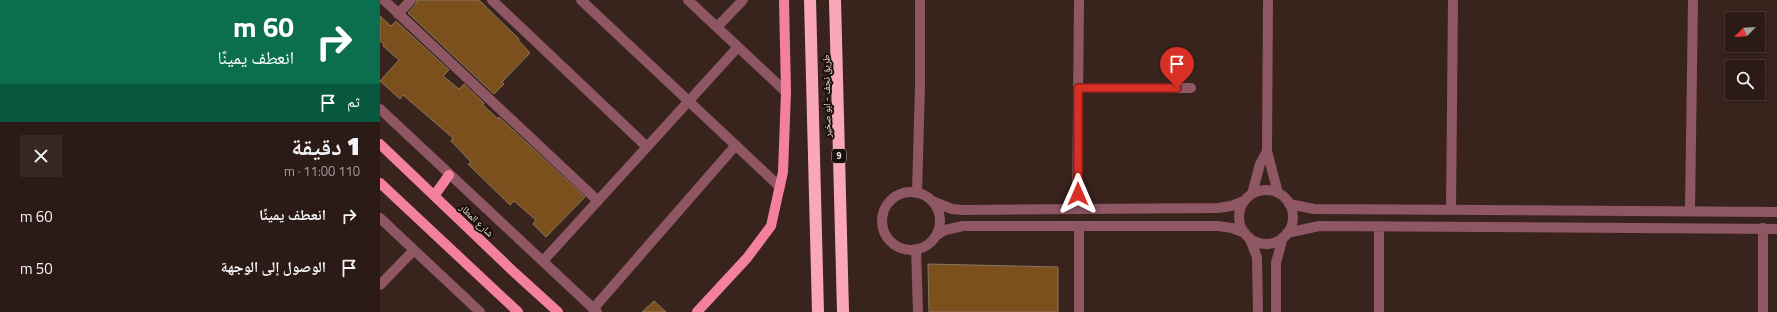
<!DOCTYPE html>
<html lang="ar">
<meta charset="utf-8">
<style>
body{margin:0;font-family:"Titillium Web","Noto Naskh Arabic",sans-serif;background:#372723;color:#f1f3f6;direction:rtl;height:100vh;display:flex;flex-direction:column;font-size:15px;white-space:nowrap}
*{box-sizing:border-box;margin:0}
p{font-size:13px;color:#a6a1a1}
.icon{flex:none;width:22px;height:22px;fill:none;stroke:currentColor;stroke-width:2;stroke-linecap:round;stroke-linejoin:round}
.map{position:relative;flex:1;overflow:hidden;direction:ltr}
.drawer{display:flex;flex-direction:column;background:#2b1a16;width:380px}
.drawer>*{flex:none}
.top-card{background:#0b6e4f;color:#fff;overflow:hidden}
.needle{width:26px;rotate:246deg}
.tools{position:absolute;left:1345px;top:12px;display:grid;gap:8px}
.tools a{display:grid;place-items:center;width:40px;height:40px;border-radius:0px;background:#2b1a16;box-shadow:0 2px 10px #0003,0 0 0 1px #473835;font-size:20px}
.pin{position:absolute;display:grid;place-items:center;width:34px;height:34px;color:#fff;margin:-41px -17px;border-radius:50% 50% 50% 0;rotate:-45deg;box-shadow:0 0 4px #0007}
.pin .icon{rotate:45deg}
.me{position:absolute;width:44px;margin:-22px;rotate:0deg;stroke-linejoin:round;filter:drop-shadow(0 0 3px #0008)}
.turn{display:flex;align-items:center;gap:14px;height:84px;padding:0 20px;font-size:18px}
.turn .icon{width:52px;height:52px;stroke-width:2.5}
.turn b{display:block;font-size:28px;line-height:34px}
.then{display:flex;align-items:center;height:38px;padding:0 20px;background:#0003;gap:8px;font-size:15px}
.round{display:grid;place-items:center;flex:none;width:42px;height:42px;border-radius:0px;background:#372723}
.head{display:flex;align-items:center;justify-content:space-between;height:68px;padding:0 20px}
h1{font-size:24px;font-weight:800;line-height:30px}
ul{padding:0;list-style:none}
li{display:flex;align-items:center;gap:12px;height:52px;padding:0 20px}
li div{flex:1}
li b{display:block;font-size:15px}
li em{font-style:normal}
main{display:flex;flex:1;min-height:0}
.map>svg:first-child{display:block}
</style>
<main>
<div class="map">
<svg width="1397" height="312" viewBox="0 0 1397 312">
<rect width="100%" height="100%" fill="#39231d"/>
<path fill="#7b501c" stroke="#897663" d="M37 0H99L139 39 138 40 150 53 122 82 124 84 114 94 28 13 36 4Z
M0 16 11 26 16 21 69 70 63 76 79 89 84 84 104 103 103 105 118 119 119 117 205 197 166 237 153 224 156 220 134 201 130 205 88 164 91 162 71 141 73 138 23 95 20 99 0 81 19 60 3 46 4 44 0 41Z
M548 264 678 267V312H549Z
M274 301 286 312H262Z"/>
<g fill="none" stroke-linecap="round" stroke-linejoin="round">
<path stroke="#8f5664" stroke-width="10" d="M4 0 218 201
M112 0 267 147
M201 0 400 187
M308 0 406 92
M888 0 887 151 898 193
M18 14 31 0
M337 27 363 0
M698 88H811
M0 109 217 312
M859 217a27 27 0 1 1 54 0a27 27 0 1 1-54 0Z
M502 221a29 29 0 1 1 58 0a29 29 0 1 1-58 0Z
M537 193 540 85V0
M872 194 880 164 887 151
M552 201 572 209 583 210 838 208 851 206 864 201
M909 204 934 209 1397 212
M697 209 699 0
M1071 210 1073 0
M1310 211 1313 0
M0 218 100 312
M699 226V312
M907 233 939 226 1397 229
M557 235 565 230 583 226H838L852 228 865 233
M869 237 877 257 878 312
M536 249 538 312
M163 261 358 47
M0 285 34 250
M213 309 356 145
M896 312V263L903 237
M999 312V227
M1383 312V228"/>
<path stroke="#f3809e" stroke-width="10" d="M0 144 135 273 178 312
M0 183 138 312
M54 196 69 175
M317 312 367 258 391 226 403 172 406 92 404 0"/>
<path stroke="#fba7bb" stroke-width="12" d="M430 0 438 312
M455 0 463 312"/>
</g>
<g fill="none" stroke-linecap="round" stroke-linejoin="round">
<g stroke="#8d1f18" stroke-width="10">
<path id="route" d="M698 194V88H797"/>
</g>
<use href="#route" stroke="#d93025" stroke-width="7"/>
</g>
<g text-anchor="middle" stroke-width="4" stroke-linejoin="round" paint-order="stroke">
<rect fill="#190f0c" stroke="#b1a39f" stroke-width="1" x="452" y="149" width="14" height="14" rx="3"/>
<g font-size="9" font-weight="bold" fill="#f2e2de">
<text x="459" y="159">9</text>
</g>
<g font-size="10" fill="#f2e2de" stroke="#190f0c">
<text transform="translate(446 96) rotate(-91)" y="4">طريق نجف - ابو صخير</text>
<text transform="translate(97 220) rotate(44)" y="4">شارع المطار</text>
</g>
</g>
</svg>
<div class="tools">
<a><svg class="needle" viewBox="-14 -14 28 28"><path d="M0-13l5 13h-10z" fill="#e53935"/><path d="M0 13l5-13h-10z" fill="#a6a1a1"/></svg></a>
<a><svg class="icon" aria-label="search" viewBox="0 0 24 24"><circle cx="10" cy="10" r="6"/><path d="M15 15l6 6"/></svg></a>
</div>
<div class="pin" style="left:797px;top:88px;background:#d93025"><svg class="icon" aria-label="arrive" viewBox="0 0 24 24"><path d="M6 21V4h12l-3 4 3 4H6"/></svg></div>
<svg class="me" style="left:698px;top:194px" viewBox="-20 -20 40 40"><path d="M0-17L14 15 0 8-14 15z" fill="#d93025" stroke="#fff" stroke-width="4"/></svg>
</div>
<section class="drawer">
<div class="top-card">
<div class="turn"><svg class="icon" aria-label="right" viewBox="0 0 24 24"><path d="M7 20v-9h11M14 6l5 5-5 5"/></svg><div><b>60 m</b>انعطف يمينًا</div></div>
<div class="then">ثم<svg class="icon" aria-label="arrive" viewBox="0 0 24 24"><path d="M6 21V4h12l-3 4 3 4H6"/></svg></div>
</div>
<div class="head"><div><h1>1 دقيقة</h1><p>110 m · 11:00</p></div><a class="round"><svg class="icon" aria-label="close" viewBox="0 0 24 24"><path d="M6 6l12 12M18 6L6 18"/></svg></a></div>
<ul>
<li><svg class="icon" aria-label="right" viewBox="0 0 24 24"><path d="M7 20v-9h11M14 6l5 5-5 5"/></svg><div><b>انعطف يمينًا</b></div><em>60 m</em></li>
<li><svg class="icon" aria-label="arrive" viewBox="0 0 24 24"><path d="M6 21V4h12l-3 4 3 4H6"/></svg><div><b>الوصول إلى الوجهة</b></div><em>50 m</em></li>
</ul>
</section>
</main>
